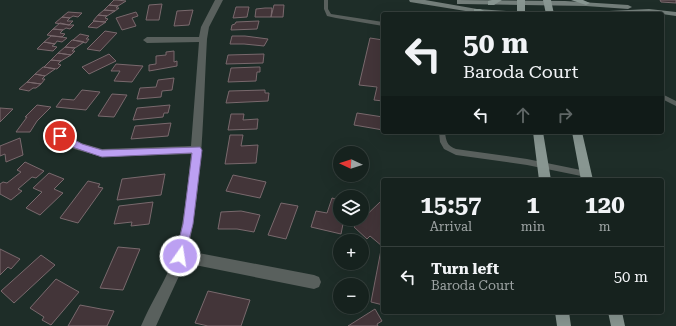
<!DOCTYPE html>
<meta charset="utf-8">
<style>
body{margin:0;font-family:"Roboto Serif",serif;background:#1f2a27;color:#f1f3f6;height:100vh;display:flex;flex-direction:column;font-size:15px;white-space:nowrap}
*{box-sizing:border-box;margin:0}
p{font-size:13px;color:#9ea4a4}
.icon{flex:none;width:22px;height:22px;fill:none;stroke:currentColor;stroke-width:2;stroke-linecap:round;stroke-linejoin:round}
.map{position:relative;flex:1;overflow:hidden}
.side{position:absolute;left:381px;top:178px;width:283px;height:136px;display:flex;flex-direction:column;background:#16221e;border-radius:4px;box-shadow:0 4px 16px #0002,0 0 0 1px #353f3c}
.side>*{flex:none}
.top-card{position:absolute;left:381px;top:12px;width:283px;height:122px;border-radius:4px;box-shadow:0 4px 16px #0002,0 0 0 1px #353f3c;background:#16221e;color:#f1f3f6;overflow:hidden}
.needle{width:26px;rotate:274deg}
.controls{position:absolute;left:333px;top:146px;display:grid;gap:8px}
.controls a{display:grid;place-items:center;width:36px;height:36px;border-radius:50%;background:#16221e;box-shadow:0 4px 16px #0002,0 0 0 1px #353f3c;font-size:20px}
.pin{position:absolute;display:grid;place-items:center;width:34px;height:34px;color:#fff;margin:-17px;border:2px solid #fff;border-radius:50%;box-shadow:0 1px 4px #0007}
.me{position:absolute;width:44px;margin:-22px;rotate:13deg;stroke-linejoin:round;filter:drop-shadow(0 0 3px #0008)}
.turn{display:flex;align-items:center;gap:14px;height:84px;padding:0 16px;font-size:18px}
.turn .icon{width:52px;height:52px;stroke-width:2.5}
.turn b{display:block;font-size:28px;line-height:34px}
.lanes{display:flex;align-items:center;height:38px;padding:0 16px;background:#0003;justify-content:center;gap:20px;direction:ltr}
.lanes .off{opacity:.35}
.eta{display:flex;justify-content:space-evenly;align-items:center;height:68px;text-align:center}
.eta b{font-size:24px;font-weight:700;line-height:28px}
ul{padding:0;list-style:none}
li{display:flex;align-items:center;gap:12px;height:60px;padding:0 16px;border-top:1px solid #353f3c}
li div{flex:1}
li b{display:block;font-size:15px}
li em{font-style:normal}
.map>svg:first-child{display:block}
</style>
<div class="map">
<svg width="676" height="326" viewBox="0 0 676 326">
<rect width="100%" height="100%" fill="#1e2d28"/>
<path fill="#433539" stroke="#79696d" d="M114 0H117L126 1 118 6 109 5Z
M660 0H676V3L661 2Z
M162 4 159 20H146L149 5Z
M109 5 118 6 116 8H119L115 11 104 10Z
M274 5H284L283 17H271Z
M236 7H249L247 17 233 18Z
M265 8H272L271 17H255L256 9Z
M104 10 115 11 107 16 98 15Z
M193 10 189 25 174 26 177 11Z
M68 12 82 13 78 17 73 16 70 18 62 17Z
M136 12 138 16 132 18 136 26 122 30 116 18Z
M98 15 107 16 105 18 108 19 105 22 93 21Z
M62 17 70 18 67 21H73L69 25 55 23Z
M94 21 105 22H106L97 28 88 27Z
M259 21 257 29 231 30 232 25 235 24 236 22Z
M60 23 69 25H74L70 29 66 28 63 30 53 29Z
M53 29 63 30 60 33 65 34 62 37 47 35Z
M105 31 117 33 100 51 87 49Z
M80 34 89 36 86 39H89L86 43 73 40Z
M51 36 62 37 67 38 62 42 57 41 55 44 44 42Z
M232 36H245L268 39 264 46 244 44H230Z
M370 38 383 40V101L374 100 377 87 359 85Z
M72 40 80 41 84 42 75 48 65 47Z
M44 42 55 44 52 46 57 47 53 51 37 49Z
M65 47 75 48 72 51H75L71 55 58 53Z
M174 51V62L177 61V66L149 71V65L156 64V56L166 55V52Z
M58 53 71 55 61 61 51 60Z
M109 54 116 61 89 74 82 67Z
M264 54 263 63 226 64 228 55Z
M51 60 61 61 58 64 61 65 57 69 44 67Z
M116 64 143 66 132 82 114 81 120 71H111Z
M43 67H44L55 69 45 76 35 74Z
M258 67H260V72H257L256 81 228 82 231 68Z
M35 74 45 76 42 79H45L41 84 27 82Z
M174 78 172 90 162 91 161 97 137 99 140 88 156 87 158 80Z
M27 82 41 84 36 88H33L29 91 19 89Z
M82 90 100 92 86 110 56 107 62 99 74 100Z
M265 90V93H269L268 101 226 103 229 91Z
M112 94 127 95 114 117 98 116Z
M37 105 51 107 37 121 30 132H16L27 117H25Z
M170 105 168 113H164L163 117 133 120 137 108Z
M0 108 13 109 0 122Z
M357 113 383 117V130L354 125Z
M231 114H244L243 120 258 119 257 129 228 130Z
M171 123 168 136 131 139 135 126Z
M230 135H243L241 146 258 145 256 163 225 164Z
M20 138 23 155 6 162 5 154 0 156V146Z
M25 162 44 171 36 178 32 177 18 189 22 191 11 200 0 194V184L3 182 7 183 21 172 17 170Z
M49 173 64 179 54 189 63 193 40 215 26 208 42 192 33 188Z
M165 174 161 195 117 200 122 179Z
M233 175 266 182 260 198 226 191Z
M88 181 100 184 98 187 103 188 78 223 60 218Z
M332 198 340 200V219H344L341 234 311 227 316 211 327 213Z
M153 202 149 224 131 226 132 222 114 224 119 206Z
M380 202 383 205V244L382 246 370 236 367 239 354 227Z
M281 203 298 206 286 239 268 235Z
M241 211 260 215 254 232 237 229H218L221 212Z
M118 247 140 249 123 290 100 288Z
M0 249 20 259 11 269 8 267 0 275Z
M381 250H383V305L371 302Z
M41 255 55 265 14 303 1 291Z
M56 279 79 292 51 325 42 320 44 317 30 308Z
M208 291 250 300 241 326H208L195 323Z
M80 305 101 309 114 311 107 326H68Z
M375 309 382 321 377 324 378 326H348Z"/>
<g fill="none" stroke-linecap="round" stroke-linejoin="round">
<path fill="#59605d" fill-rule="evenodd" d="M324 0H328V9L331 14 383 22V26L336 18 327 16 324 9Z
M662 94 676 101V106L662 99Z
M439 132H445C446 141 447 146 456 149L527 159 586 171 589 172 590 174 589 176 586 177 527 165 456 155 444 149 440 142Z"/>
<path fill="#59605d" fill-rule="evenodd" d="M215 0H223L209 27 207 39C203 111 203 181 188 251L314 275 319 277 321 282 319 287 314 289 185 263 156 326H141C150 304 163 285 172 263 184 229 187 190 191 154L102 157 74 149 56 139 55 136 56 133 60 132 81 143 102 149 191 146 199 42 147 43 143 40 147 37H199L201 27Z"/>
<path fill="#747f7b" fill-rule="evenodd" d="M409 0H425L477 9 521 12H589L649 9 676 12V16L662 14H484L410 2Z
M457 0 565 1 628 5 632 7 628 9 586 6 460 4H457Z"/>
<path fill="#889691" fill-rule="evenodd" d="M492 0H502L494 5H488V1Z
M517 0H525V14H517Z
M543 0H551L554 14H546Z
M571 0H583L590 3 586 5Z
M474 9H480L491 14 474 13Z
M533 132H543L551 180H539Z
M572 132H582L593 180H581Z
M555 312H569L571 326H557Z
M608 312H622L625 326H611Z"/>
</g>
<path fill="#bca0f2" stroke="#7a689d" d="M60 132 82 144 102 150 200 147 202 150 193 224 184 259 180 261 176 259 175 256 183 224 192 153 102 157 75 148 57 138 55 136 57 133Z"/>
</svg>
<div class="controls">
<a><svg class="needle" viewBox="-14 -14 28 28"><path d="M0-13l5 13h-10z" fill="#e53935"/><path d="M0 13l5-13h-10z" fill="#9ea4a4"/></svg></a>
<a><svg class="icon" aria-label="layers" viewBox="0 0 24 24"><path d="M12 4l9 5-9 5-9-5zM3 14l9 5 9-5"/></svg></a>
<a>+</a>
<a>−</a>
</div>
<div class="pin" style="left:60px;top:136px;background:#d93025"><svg class="icon" aria-label="arrive" viewBox="0 0 24 24"><path d="M6 21V4h12l-3 4 3 4H6"/></svg></div>
<svg class="me" style="left:180px;top:256px" viewBox="-20 -20 40 40"><circle r="17" fill="#bca0f2" stroke="#fff" stroke-width="3"/><path d="M0-11L8 9 0 5-8 9z" fill="#fff"/></svg>
<div class="top-card">
<div class="turn"><svg class="icon" aria-label="left" viewBox="0 0 24 24"><path d="M17 20v-9H6M10 6l-5 5 5 5"/></svg><div><b>50 m</b>Baroda Court</div></div>
<div class="lanes"><svg class="icon" aria-label="left" viewBox="0 0 24 24"><path d="M17 20v-9H6M10 6l-5 5 5 5"/></svg><svg class="icon off" aria-label="ahead" viewBox="0 0 24 24"><path d="M12 20V5M6 11l6-6 6 6"/></svg><svg class="icon off" aria-label="right" viewBox="0 0 24 24"><path d="M7 20v-9h11M14 6l5 5-5 5"/></svg></div>
</div>
<section class="side">
<div class="eta">
<div><b>15:57</b><p>Arrival</p></div>
<div><b>1</b><p>min</p></div>
<div><b>120</b><p>m</p></div>
</div>
<ul>
<li><svg class="icon" aria-label="left" viewBox="0 0 24 24"><path d="M17 20v-9H6M10 6l-5 5 5 5"/></svg><div><b>Turn left</b><p>Baroda Court</p></div><em>50 m</em></li>
</ul>
</section>
</div>
